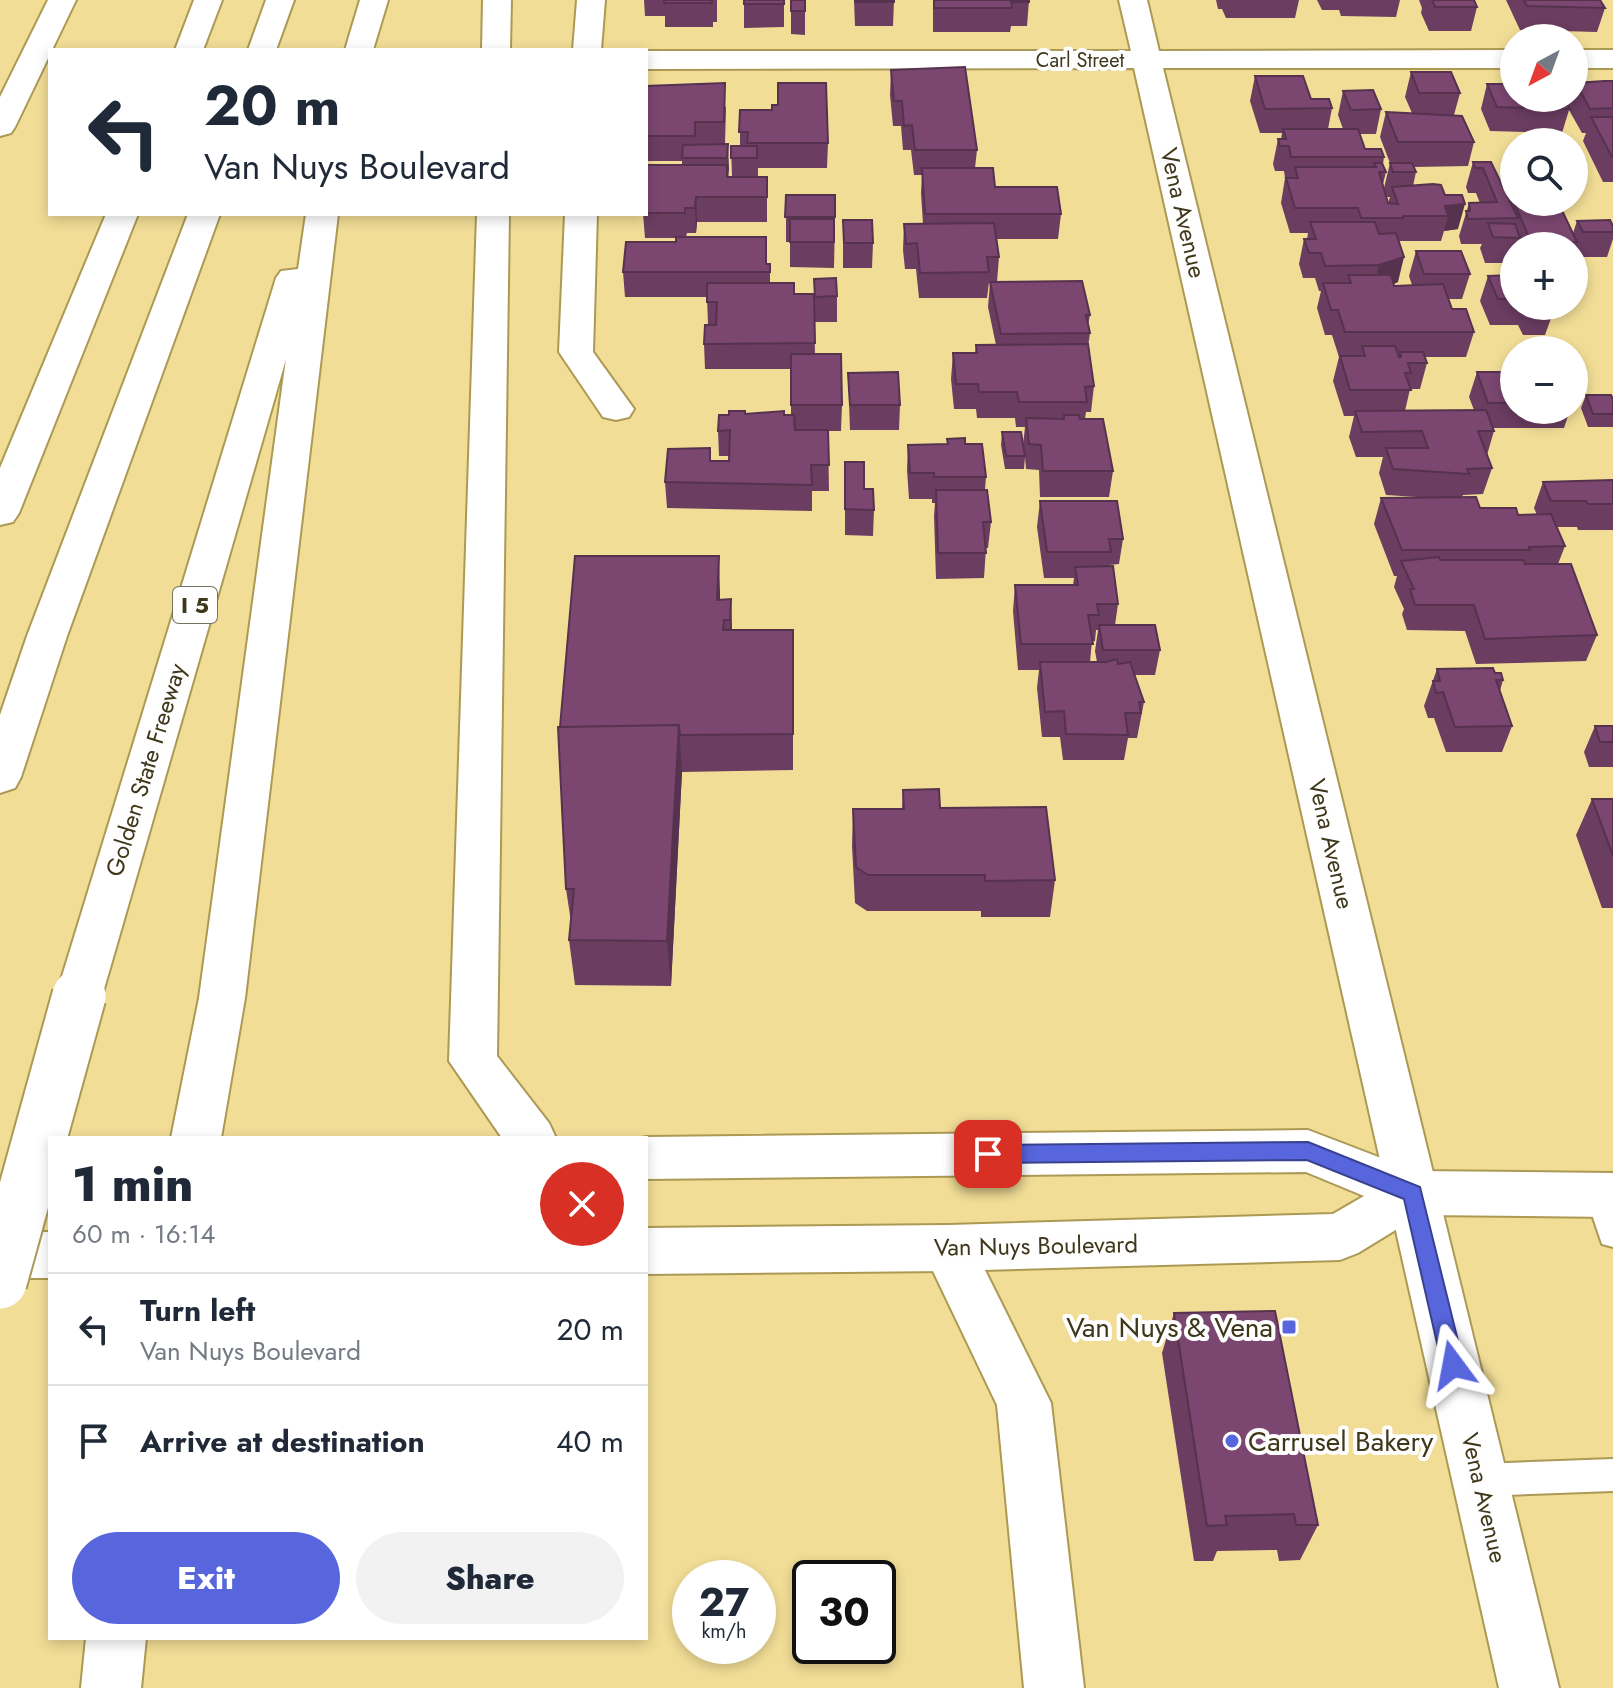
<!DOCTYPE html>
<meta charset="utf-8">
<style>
body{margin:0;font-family:Jost,sans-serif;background:#f2f2f3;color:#1f2937;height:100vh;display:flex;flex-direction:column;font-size:30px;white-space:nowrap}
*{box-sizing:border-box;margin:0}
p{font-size:26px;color:#747a83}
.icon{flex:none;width:44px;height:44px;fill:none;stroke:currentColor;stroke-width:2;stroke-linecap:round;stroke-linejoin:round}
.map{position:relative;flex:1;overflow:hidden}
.side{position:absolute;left:48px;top:1136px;width:600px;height:504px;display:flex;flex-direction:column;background:#fff;border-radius:0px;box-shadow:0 4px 12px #0003}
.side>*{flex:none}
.hud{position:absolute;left:48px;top:48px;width:600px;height:168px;border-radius:0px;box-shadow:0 4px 12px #0003;background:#fff;color:#1f2937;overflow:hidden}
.needle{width:52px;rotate:221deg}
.tools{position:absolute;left:1500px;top:24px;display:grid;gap:16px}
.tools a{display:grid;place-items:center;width:88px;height:88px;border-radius:50%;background:#fff;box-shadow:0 4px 12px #0003;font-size:40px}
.speed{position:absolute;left:672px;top:1560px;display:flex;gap:16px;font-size:40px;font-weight:700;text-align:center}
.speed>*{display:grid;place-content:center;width:104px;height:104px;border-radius:50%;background:#fff;box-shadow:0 4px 12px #0003;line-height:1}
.speed small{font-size:20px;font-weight:400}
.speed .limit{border:4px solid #111;border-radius:12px;background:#fff;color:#111}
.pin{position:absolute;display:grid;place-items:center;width:68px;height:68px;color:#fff;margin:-34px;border-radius:16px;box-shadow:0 4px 12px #0006}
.me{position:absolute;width:88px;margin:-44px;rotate:347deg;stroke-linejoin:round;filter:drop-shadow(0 0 6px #0008)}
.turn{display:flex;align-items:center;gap:28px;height:168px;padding:0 24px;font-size:36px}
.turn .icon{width:104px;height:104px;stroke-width:2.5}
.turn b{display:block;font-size:56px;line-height:68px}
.round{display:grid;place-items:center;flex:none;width:84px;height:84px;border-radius:42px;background:#f2f2f3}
.head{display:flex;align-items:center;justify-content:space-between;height:136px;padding:0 24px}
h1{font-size:48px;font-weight:800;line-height:60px}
.button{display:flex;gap:16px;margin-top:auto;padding:16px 24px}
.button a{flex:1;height:92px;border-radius:48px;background:#5866dd;color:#fff;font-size:32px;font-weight:800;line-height:92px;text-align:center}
.button a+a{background:#f2f2f3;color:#1f2937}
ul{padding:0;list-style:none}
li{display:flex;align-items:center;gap:24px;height:112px;padding:0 24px;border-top:2px solid #e0e1e3}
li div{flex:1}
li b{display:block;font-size:30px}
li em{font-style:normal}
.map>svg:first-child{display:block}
</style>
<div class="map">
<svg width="1613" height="1688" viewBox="0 0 1613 1688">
<rect width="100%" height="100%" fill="#f1dd96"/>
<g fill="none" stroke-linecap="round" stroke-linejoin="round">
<g stroke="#ac9954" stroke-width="4">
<path id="service" d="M1600 1181 1611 1185 1613 1190V1247L1602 1244 1585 1194 1589 1185Z
M1613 1459V1491L1480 1496 1468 1491 1463 1480 1468 1469 1480 1464Z"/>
</g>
<g stroke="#ac9954" stroke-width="4">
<path id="minor" d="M577 0H605L601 50H573Z
M1119 0H1147L1159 51 1514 50V68H1163L1559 1688H1499L1134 68 646 69V51H1131Z
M1574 50H1613V68H1574Z
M565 214H597L593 352 634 409 629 417 616 420 603 417 559 352Z"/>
</g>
<g stroke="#ac9954" stroke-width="4">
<path id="primary" d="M1308 1130 1415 1171 1613 1173V1217L1420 1215 1358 1253 1340 1260 948 1271 646 1274V1228L948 1225 1333 1214 1364 1196 1306 1172 646 1179V1138H642L646 1137Z
M0 1232H50V1278H0Z"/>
</g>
<g stroke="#ac9954" stroke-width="4">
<path id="motorway" d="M48 0H76L15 127 11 133 0 136V97Z
M194 0H222L203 50H175Z
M266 0H294L276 50H248Z
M360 0H388L373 50H345Z
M483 0H511L510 50H482Z
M106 214H138L19 513 13 522 0 525V468Z
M188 214H220L67 636 21 777 15 788 0 793V715L27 636Z
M306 214H338L245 998 221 1138H171L199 998 286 359 102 996 96 1009 79 1015 62 1009 56 996 276 278 281 271 298 269Z
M477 214H509L497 1056 549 1123 556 1138H502L449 1061Z
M948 1225 966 1232 1051 1403 1084 1688H1024L997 1405 922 1248 930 1232Z
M86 1638H146L141 1688H81Z"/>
</g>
<use href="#service" fill="#fff" fill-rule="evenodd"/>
<use href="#minor" fill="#fff" fill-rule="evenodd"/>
<use href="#primary" fill="#fff" fill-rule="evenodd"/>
<use href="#motorway" fill="#fff" fill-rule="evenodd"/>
<g stroke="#ac9954" stroke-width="57" stroke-linecap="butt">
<path id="motorway-bridge" d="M0 1282 79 996"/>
</g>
<use href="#motorway-bridge" stroke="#fff" stroke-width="53"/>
</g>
<path fill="#6a3d61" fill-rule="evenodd" d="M644 0H717V22H713V27H665V16H645Z
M744 0H784V27L744 28Z
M791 0H805V35L791 34Z
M854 0H894L893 26H855Z
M933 0H1029L1027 26H1011L1010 32H933Z
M1216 0H1299L1295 18H1226L1222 9H1218Z
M1317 0H1400L1396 17 1341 16 1339 10H1322Z
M1419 0H1474L1477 7 1471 31H1429L1421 13 1422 8Z
M1506 0H1600L1605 8 1597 32 1520 30Z
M891 70 977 150 975 168 995 187 1061 214 1058 239H997L999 257 997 282 1090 315 1088 325 1090 333 1088 347 1094 386 1091 412H1086L1085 419 1113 471 1109 497H1040L1039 470 1026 469 1025 457 1024 469H1005L1001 445 1002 432 1023 445 1025 427H1016L1015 418H977L976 409H954L951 379 953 353H975L976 345H996L988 307 990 282H989L987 298H919L916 269H905L903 250 904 224H923L921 193 922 175H914L911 150H903L901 126H893L890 95Z
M1411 72 1460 93 1454 115 1474 142 1468 166 1414 167 1416 172 1413 186 1441 185 1458 229 1444 231 1441 241H1398V282L1394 284V286L1412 285 1409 276 1416 251 1470 274 1462 299H1448L1452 309 1474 332 1466 357H1425L1427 363 1420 389H1410L1405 411 1474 410 1469 397 1477 372H1514V410H1570L1564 428H1493L1494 431 1487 455 1492 468 1483 494 1463 495 1462 497 1480 508 1518 515H1537L1534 508 1543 482 1613 480V530H1578L1577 527H1557L1565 546 1558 564 1597 635 1586 661 1476 664 1465 631 1407 630 1402 614 1404 609 1394 587 1397 576H1394L1374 524 1381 498H1433L1386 495 1379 473 1383 457H1356L1349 437 1354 416H1344L1333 381 1339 357 1332 335H1325L1317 308 1321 291H1319L1315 278H1303L1299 264 1304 239H1307L1308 233H1290L1281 203 1285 178 1284 171H1275L1273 164 1278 139H1281L1282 133H1260L1250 101 1255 76 1332 108 1328 129H1343L1338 115 1343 91 1381 109 1376 134H1360L1365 149 1384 157 1383 164 1386 172 1383 184 1388 203 1390 197H1387L1384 188 1390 163 1380 137 1386 112 1412 113 1405 97Z
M1613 81V182H1603L1583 141 1586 133H1582L1569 110 1562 133 1490 131 1481 109 1487 84 1568 106 1571 98H1574V88L1576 83Z
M646 86 726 107 725 144H728V177H732L731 146H740V110L828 143 827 168H758V177H767V222H697L696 233H687L686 237 770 264V283L794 294H814V279L837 296V322H815L814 311 815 354 842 405 841 431H828L829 491H812V511L667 508 665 482 710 448 711 461H729V456H719L718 431 745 414 791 415V369H705L704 344 708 325 707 297H625L623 272 676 242V238H645L643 214 682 165V161H648L647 147H646Z
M1514 155V195L1511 188V185L1508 176Z
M1473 162H1491L1510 202 1512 196 1573 233 1577 221 1613 226V239L1607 257H1575L1574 246H1514V257L1512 263H1485L1480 248 1482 244H1461L1459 236 1469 203H1480L1476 193H1468L1466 187Z
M786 195 835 217 834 268 790 267V242H786Z
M843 220 873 243 872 268H843Z
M1514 275V306H1552L1554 310 1545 335H1523L1518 325H1490L1480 301 1488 276Z
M848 373 900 405 899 430H850Z
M1586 395 1613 399V427H1588L1581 408Z
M947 439 965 444 986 477 985 490 991 522 988 548H986L984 578 936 579 934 516 935 503H932V499H909L907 470 908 445 947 444Z
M845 462 864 489 874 510 873 536 845 535Z
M1040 501 1123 539 1119 564 1109 565V566L1118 604 1115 625 1160 650 1155 675H1135L1144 702 1137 738H1128L1124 760H1063L1060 737H1042L1037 688 1039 670H1018L1013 611 1015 585H1073L1074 578H1044L1037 527ZM1096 630H1098L1095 651 1097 662H1090L1092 641H1095Z
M720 593V600L731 599 732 630H793V770L682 772 671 986 575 985 569 940 571 922 566 889 560 727Z
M1437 669 1495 673 1503 680 1500 691 1512 726 1502 752H1446L1434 718H1428L1424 706Z
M1595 726H1613V767H1589L1584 752Z
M903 790 940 808 1055 880 1050 917H981V911H867L855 903 852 846 853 809H902Z
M1592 799H1613V908H1602L1576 835Z
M1174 1313 1318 1525 1300 1560 1279 1561 1277 1550 1217 1551 1213 1561H1194L1162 1353Z"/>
<path fill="#56324f" d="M728 144 729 169 728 182 727 177Z
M696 197 697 222 696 233 695 208Z
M1465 204 1458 229 1444 231 1448 216 1445 206Z
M1404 257 1398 282 1373 291 1379 265Z
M719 556 720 593 719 637 717 600Z
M731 599 732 636 731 657 730 620Z
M679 725 682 771 671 986 667 941Z"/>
<path fill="#7b4771" stroke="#56324f" stroke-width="2" d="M664 0H712V3H664Z
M744 0H784V4H744Z
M791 0H805V11H791Z
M855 0H894V2H855Z
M934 0H1029V2H1011L1012 8H934Z
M1432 0H1474L1477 7H1435Z
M1524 0H1600L1605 8 1527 6Z
M965 67 977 150H915L912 125 904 126 902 101H894L891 70Z
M1411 72H1451L1460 93H1419Z
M1255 76H1303L1311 99H1329L1332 108 1265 109Z
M1604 81H1613V108L1590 109 1576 83Z
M725 83 724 122H695V136H646V86Z
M778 83H826L828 143H747L748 132H739L740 110H772V105H778Z
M1487 84H1514V98H1564L1570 109 1497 107Z
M1373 90 1381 109 1351 110 1343 91Z
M1386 112 1462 116 1474 142H1398Z
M1591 117H1613V157H1612Z
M1283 129H1358L1365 149H1381L1384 157H1291L1289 146H1280L1278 139H1286Z
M728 144 727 158H682L683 145Z
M731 146H757V158H731Z
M1473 162H1491L1518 218 1468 219 1466 211H1470L1469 203 1497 202 1483 168H1475Z
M1374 163H1382L1386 172H1379L1388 203 1398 204 1392 187 1433 184 1441 185 1445 195H1462L1465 204 1445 206 1448 216H1403V218H1361L1358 208H1295L1286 178H1298L1295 167H1376Z
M1390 163H1412L1416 172H1393Z
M646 165H727V177H767V197H696L695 208H685V213H646Z
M922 168H993L995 187H1057L1061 214H925Z
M786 195H835V217H785Z
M1514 202H1558L1577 242H1531Z
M790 219H834V242H790Z
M843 220H872L873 243H844Z
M1610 220 1613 226V232H1583L1577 221Z
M1310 222H1375L1379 234 1396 233 1404 257 1379 265 1325 266 1321 253H1309L1304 239H1316Z
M994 223 999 257H987L989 272 920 273 917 243 906 244 904 224Z
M1488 223 1515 224 1520 238 1493 237Z
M676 237H766V264H770V272H623L626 242H676Z
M1416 251H1461L1470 274H1424Z
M1348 275H1391L1394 286 1443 284 1452 309H1466L1474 332H1345L1338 310H1331L1323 283H1351Z
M1514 275V299H1498L1488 276Z
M836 278 837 296 815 297 814 279Z
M1082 281 1090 315H1086L1090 333 1001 334 990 282Z
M707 283H794V294H814L815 343 704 344 705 325H716L717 302H707Z
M1529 306H1552L1554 310H1531Z
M1088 344 1094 386 1085 387 1087 402H1019L1017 392H979L978 384H956L953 353H977L976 345Z
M1362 346H1395L1399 357H1401L1400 352H1423L1427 363H1408L1411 373H1405L1411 390H1350L1340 356H1365Z
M791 354H841L842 405H791Z
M898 372 900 405H850L848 373Z
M1477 372H1514V403H1488Z
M1586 395H1611L1613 399V414H1593Z
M1486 410 1494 431H1478L1492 468 1467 469 1469 474 1393 469 1386 448H1428L1422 431 1362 432 1355 411Z
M729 411H745V414L784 411V415H794L795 430H828L829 465H811L812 485 665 482 668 449 710 448V461H729L730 430 718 431 719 415H729Z
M1064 415H1079L1080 419H1103L1113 471H1043L1041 445 1029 444 1026 418 1064 419Z
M1002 432H1021L1025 456H1006Z
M965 438V444H982L986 477H934V473H910L908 445 948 444 947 439Z
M845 462H864V489H873L874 510 845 509Z
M1613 480V504H1588L1586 501H1551L1543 482Z
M936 490H987L991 522H983L986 553H938Z
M1476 497 1480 508H1516L1518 515 1551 514 1565 546 1529 547 1530 550H1402L1381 498Z
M1040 501H1117L1123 539H1109L1111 552H1047Z
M575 556H719L717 600 731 599 730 620H724L723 630H793V734L680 735 679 725 560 727Z
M1439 557 1440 560H1524L1525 564H1571L1597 635 1485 639 1474 605H1415L1410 589H1414L1401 561Z
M1113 566 1118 604H1097L1099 615H1088L1093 644H1021L1015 585H1078L1075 567Z
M1099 625H1155L1160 650H1103Z
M1117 659 1118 664 1130 662 1144 702H1139L1141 713H1125L1128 735 1066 734 1064 711 1045 712 1040 662H1106Z
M1493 668 1495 673H1501L1503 680H1496L1512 726 1455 727 1443 692 1436 693 1433 681H1440L1437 669Z
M679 725 667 941 569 940 574 889H566L558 727Z
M1595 726H1613V742H1600Z
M939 789 940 808 1046 807 1055 880 985 881V875H868L856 867 853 809H904L903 790Z
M1592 799H1613V856Z
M1275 1311 1318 1525H1296L1294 1514 1225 1516 1227 1525 1207 1526 1174 1313Z"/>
<path fill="#5866dd" stroke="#394290" stroke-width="2" d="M1308 1142 1420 1187 1464 1365 1461 1373 1453 1376 1445 1373 1442 1365 1404 1199 1307 1160 988 1163 981 1160 978 1154 981 1148 988 1145Z"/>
<g fill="#5866dd" stroke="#fefefe" stroke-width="3">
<rect x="1281" y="1319" width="16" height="16" rx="4"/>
<circle cx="1232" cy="1441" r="8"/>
</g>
<g text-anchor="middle" stroke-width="8" stroke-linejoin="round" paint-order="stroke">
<g font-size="20" fill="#3f371a" stroke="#fefefe">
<text x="1080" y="67">Carl Street</text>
</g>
<rect fill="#fefefe" stroke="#78735e" stroke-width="2" x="173" y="587" width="44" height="36" rx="6"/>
<g font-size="22" font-weight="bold" fill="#3f371a">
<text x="195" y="613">I 5</text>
</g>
<g font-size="24" fill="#3f371a" stroke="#fefefe">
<text transform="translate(1183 213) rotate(77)" y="8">Vena Avenue</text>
<text transform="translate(146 770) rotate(-73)" y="8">Golden State Freeway</text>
<text transform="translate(1331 844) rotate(77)" y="8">Vena Avenue</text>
<text transform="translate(1036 1246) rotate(-1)" y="8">Van Nuys Boulevard</text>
<text transform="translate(1484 1498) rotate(77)" y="8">Vena Avenue</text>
</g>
<g font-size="28" fill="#3f371a" stroke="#fefefe" text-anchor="end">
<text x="1273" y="1337">Van Nuys &amp; Vena</text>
<text x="1248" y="1451" text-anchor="start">Carrusel Bakery</text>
</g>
</g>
</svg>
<div class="tools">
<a><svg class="needle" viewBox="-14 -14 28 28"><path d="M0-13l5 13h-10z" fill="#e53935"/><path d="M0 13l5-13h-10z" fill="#747a83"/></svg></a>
<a><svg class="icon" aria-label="search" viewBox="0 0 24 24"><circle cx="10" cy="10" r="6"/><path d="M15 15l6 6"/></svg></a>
<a>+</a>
<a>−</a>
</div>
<div class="speed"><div>27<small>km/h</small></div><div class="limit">30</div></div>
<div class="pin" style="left:988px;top:1154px;background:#d93025"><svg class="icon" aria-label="arrive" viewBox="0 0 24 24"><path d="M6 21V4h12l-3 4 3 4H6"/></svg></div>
<svg class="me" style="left:1453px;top:1365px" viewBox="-20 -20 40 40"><path d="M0-17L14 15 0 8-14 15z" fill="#5866dd" stroke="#fff" stroke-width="4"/></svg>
<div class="hud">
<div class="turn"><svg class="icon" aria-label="left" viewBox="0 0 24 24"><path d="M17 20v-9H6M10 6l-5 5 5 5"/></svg><div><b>20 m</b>Van Nuys Boulevard</div></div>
</div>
<section class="side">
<div class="head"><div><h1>1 min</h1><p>60 m · 16:14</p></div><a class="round" style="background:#d93025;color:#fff"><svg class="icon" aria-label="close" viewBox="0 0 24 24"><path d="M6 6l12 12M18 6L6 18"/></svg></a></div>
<ul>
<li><svg class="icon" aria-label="left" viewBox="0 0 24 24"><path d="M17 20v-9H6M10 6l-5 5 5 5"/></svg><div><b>Turn left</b><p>Van Nuys Boulevard</p></div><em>20 m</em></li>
<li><svg class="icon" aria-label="arrive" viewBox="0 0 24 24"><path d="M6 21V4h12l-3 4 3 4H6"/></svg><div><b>Arrive at destination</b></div><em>40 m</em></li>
</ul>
<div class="button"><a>Exit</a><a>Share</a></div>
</section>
</div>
